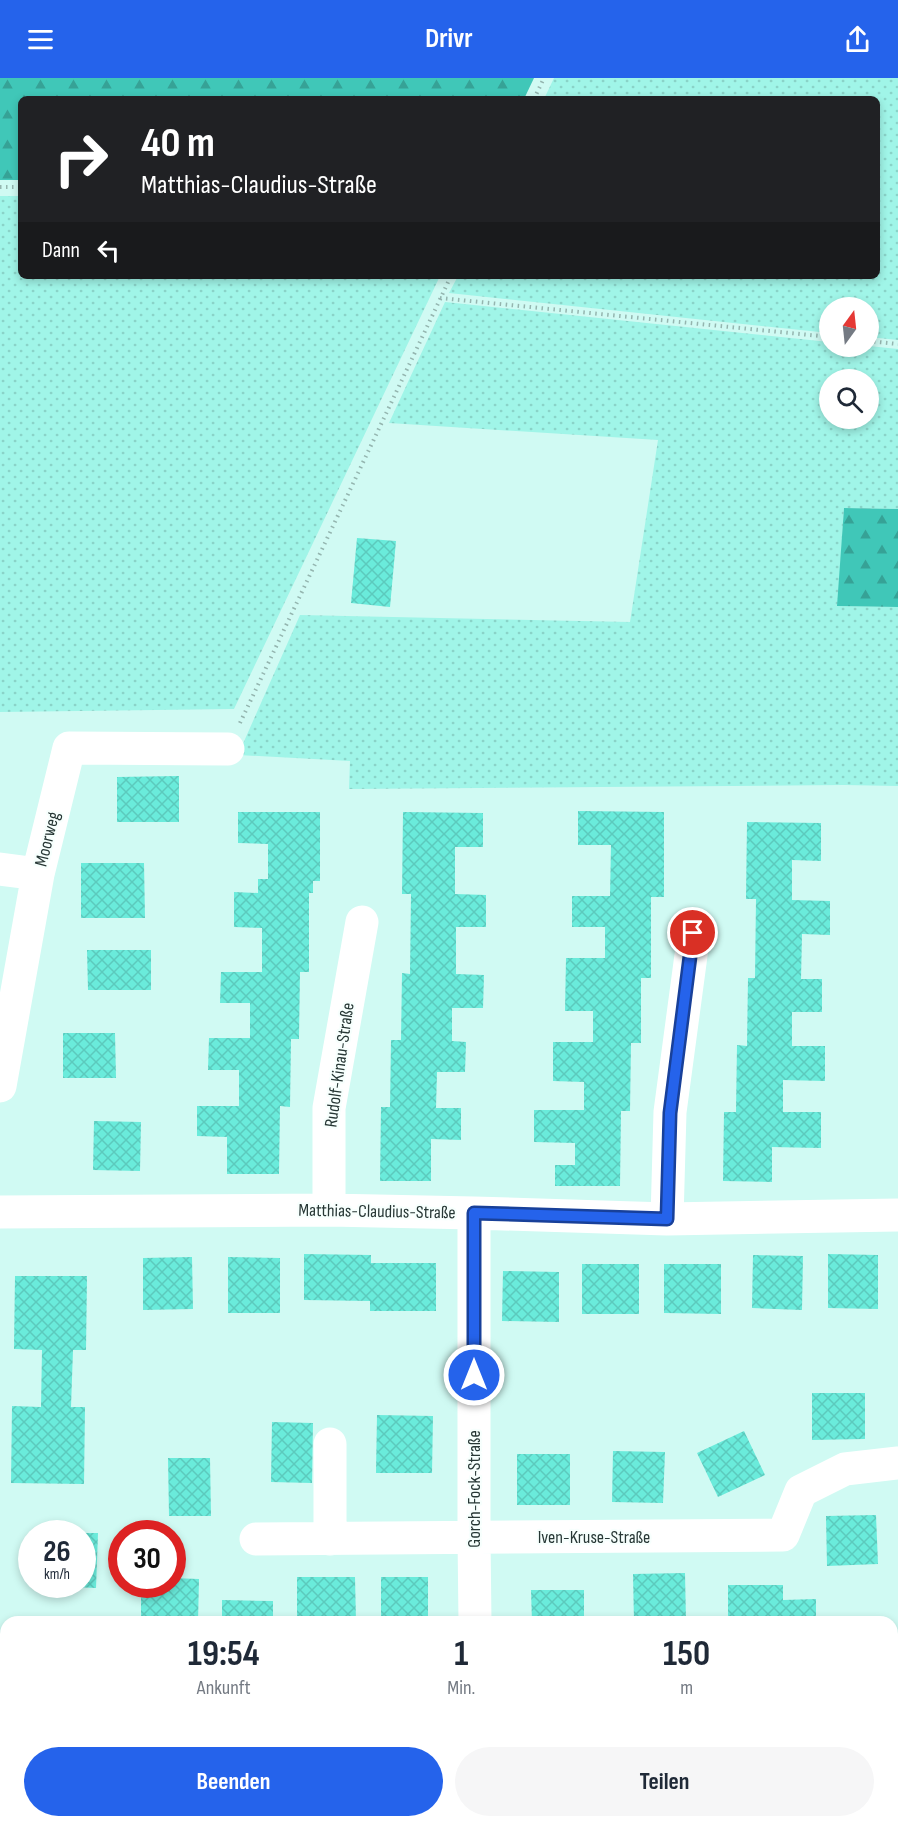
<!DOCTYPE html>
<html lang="de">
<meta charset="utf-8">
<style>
body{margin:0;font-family:"Sofia Sans Condensed",sans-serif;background:#f6f6f7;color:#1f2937;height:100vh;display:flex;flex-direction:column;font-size:22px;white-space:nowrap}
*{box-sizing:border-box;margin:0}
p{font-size:20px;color:#747a83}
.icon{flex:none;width:33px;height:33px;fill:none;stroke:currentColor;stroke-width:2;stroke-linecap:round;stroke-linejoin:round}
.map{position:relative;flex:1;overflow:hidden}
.panel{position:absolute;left:0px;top:1538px;width:898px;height:212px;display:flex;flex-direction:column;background:#fff;border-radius:18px 18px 0 0;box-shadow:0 3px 9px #0003}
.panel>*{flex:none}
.guide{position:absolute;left:18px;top:18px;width:862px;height:183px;border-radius:9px;box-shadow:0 3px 9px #0003;background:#202124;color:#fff;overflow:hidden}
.needle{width:39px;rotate:15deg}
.tools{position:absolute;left:819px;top:219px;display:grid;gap:12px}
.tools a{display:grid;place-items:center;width:60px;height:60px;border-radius:50%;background:#fff;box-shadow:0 3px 9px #0003;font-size:30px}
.speed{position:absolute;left:18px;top:1442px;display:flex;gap:12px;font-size:30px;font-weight:700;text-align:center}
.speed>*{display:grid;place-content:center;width:78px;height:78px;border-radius:50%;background:#fff;box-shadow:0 3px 9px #0003;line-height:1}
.speed small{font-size:15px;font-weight:400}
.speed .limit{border:9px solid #d22;background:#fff;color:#111}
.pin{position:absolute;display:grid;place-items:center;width:51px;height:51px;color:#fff;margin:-26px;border:3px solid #fff;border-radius:50%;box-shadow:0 2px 6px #0007}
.me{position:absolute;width:66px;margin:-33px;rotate:0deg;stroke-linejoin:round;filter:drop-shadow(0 0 4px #0008)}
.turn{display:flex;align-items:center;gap:21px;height:126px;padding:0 24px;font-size:27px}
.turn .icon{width:78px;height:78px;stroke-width:2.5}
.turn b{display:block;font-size:42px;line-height:51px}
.then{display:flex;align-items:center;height:57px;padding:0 24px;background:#0003;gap:12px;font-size:22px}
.eta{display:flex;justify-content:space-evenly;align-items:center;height:102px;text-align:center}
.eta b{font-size:36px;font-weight:700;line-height:42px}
.button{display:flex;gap:12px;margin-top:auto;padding:12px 24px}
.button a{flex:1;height:69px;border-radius:36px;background:#2563eb;color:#fff;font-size:24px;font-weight:700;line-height:69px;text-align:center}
.button a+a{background:#f6f6f7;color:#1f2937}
header{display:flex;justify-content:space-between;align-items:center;height:78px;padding:0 24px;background:#2563eb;color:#fff;font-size:27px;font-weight:700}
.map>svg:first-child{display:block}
</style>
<header><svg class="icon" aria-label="menu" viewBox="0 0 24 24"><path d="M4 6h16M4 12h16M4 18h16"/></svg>Drivr<svg class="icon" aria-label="share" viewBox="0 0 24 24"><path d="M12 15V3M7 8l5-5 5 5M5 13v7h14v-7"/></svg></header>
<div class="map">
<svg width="898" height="1748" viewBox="0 0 898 1748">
<defs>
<pattern id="grass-dots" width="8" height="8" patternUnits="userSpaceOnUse" patternTransform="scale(1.5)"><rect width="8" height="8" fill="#a0f5e8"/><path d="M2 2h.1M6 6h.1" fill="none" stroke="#8ad3c8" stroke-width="1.8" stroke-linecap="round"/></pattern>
<pattern id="forest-firs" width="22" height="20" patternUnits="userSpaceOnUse" patternTransform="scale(1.5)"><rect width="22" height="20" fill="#40c7b8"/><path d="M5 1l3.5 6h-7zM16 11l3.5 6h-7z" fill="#36a296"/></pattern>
<pattern id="building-cross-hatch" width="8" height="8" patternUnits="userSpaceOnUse" patternTransform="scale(1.5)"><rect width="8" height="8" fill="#6aebdb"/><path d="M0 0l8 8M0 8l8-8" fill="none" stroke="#5ccabd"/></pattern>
</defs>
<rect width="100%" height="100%" fill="#d0faf3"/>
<path fill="url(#grass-dots)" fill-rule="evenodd" d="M554 0H898V262L869 259 868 230H830L829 255 449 215 458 198H878V21H544Z
M0 118H21V198H440L234 631 0 634Z
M445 224 829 264 830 268H869L898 271V431L844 430 838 528 898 529V708L844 707 349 711 350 683 238 677 300 537 630 544 658 362 389 345ZM830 302H868V340H830Z"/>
<path fill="url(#forest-firs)" d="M0 0H534L524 21H21V102H0Z
M844 430 898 431V529L837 528Z"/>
<path fill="url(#building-cross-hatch)" d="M357 460 396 463 390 529 351 525Z
M179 698V744H117V699Z
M578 733 664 734V819H651V900H641V965H631L630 1033H621L620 1108H555V1087H575V1065L534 1064V1032H584V1004L553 1003V964H593V933H565L566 880H605V849H572V818H610L611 767H578Z
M238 734H320V803H313V815H309V894H300L299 961H291L290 1029 280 1028 279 1096H227V1059L197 1058V1028H239V992H208L209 960H250V925H220L221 894H262V850L234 849V814L258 815V801H268V766L238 765Z
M403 734 483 735V769H455V816L486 817V849H456V896L484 897 483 930H452V963L466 964 465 994H437L436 1030H461V1062L431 1061V1103H380L381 1029H390L391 962H401L402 895 410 896 411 816H402Z
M747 744 821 745V783L792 782V822L830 823V857L802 856 801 901H822V934H792V968H825V1003L783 1002V1034H821V1070L772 1069V1104L723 1103 724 1034H736L737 967 747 968 748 900H755L756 821H746Z
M81 785H144L145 840H81Z
M87 872H151V912H88Z
M63 955H115L116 1000H63Z
M94 1043 141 1044 140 1093 93 1092Z
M304 1176 371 1177V1185H436V1233H370V1223L304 1222Z
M828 1176 878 1177V1231L828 1230Z
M753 1177 803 1178 802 1232 752 1230Z
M192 1179 193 1231 143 1232V1180Z
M228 1179 280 1180V1235H228Z
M582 1186H639V1236H582Z
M664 1186H721V1236L664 1235Z
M503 1193 559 1194V1244L502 1243Z
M15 1198H87L86 1272H73L71 1329H85L84 1406 11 1405 12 1328 41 1329 42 1272 14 1271Z
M812 1315H865V1361L812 1362Z
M377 1337 433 1338 432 1395H376Z
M272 1344 313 1345 312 1405 271 1404Z
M744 1353 765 1397 718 1419 697 1375Z
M613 1373 665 1374 663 1425 612 1424Z
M517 1376H570V1427H517Z
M168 1380H210L211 1438H169Z
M876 1437 878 1486 827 1488 826 1438Z
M82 1455H98L96 1510 72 1509V1506H82Z
M685 1495 686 1544H634L633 1496Z
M297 1499H355L356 1544H297Z
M381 1499H428V1541H381Z
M172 1500 199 1501 198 1544H141V1506H172Z
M728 1507H783V1522L816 1521V1544H728Z
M531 1512H584V1544H532Z
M222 1522 273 1523V1544H222Z
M2 1683H6V1729H1Z"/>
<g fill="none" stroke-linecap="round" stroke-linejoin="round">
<path stroke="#94b5af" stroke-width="4" stroke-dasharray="1.5 4.5" stroke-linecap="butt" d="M534 21 544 0
M0 109H21
M440 220 830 259
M868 263 898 266
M240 645 451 198"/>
<path stroke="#fff" stroke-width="33" d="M0 791 38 796
M0 1008 38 796 69 670 228 671
M329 1132V1030L362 844
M0 1134 329 1132 474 1135 667 1141 898 1137
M474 1135V1459L475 1544
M667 1141 670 1034 694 855
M256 1461 783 1457 801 1413 845 1391 898 1385
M330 1461V1366
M892 1739 898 1738
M479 1743V1748
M733 1748 819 1743"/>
</g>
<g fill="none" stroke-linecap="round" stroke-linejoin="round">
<g stroke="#184099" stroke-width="15">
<path id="route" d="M474 1297V1135L667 1141 670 1035 693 855"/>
</g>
<use href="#route" stroke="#2563eb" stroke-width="10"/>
</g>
<g text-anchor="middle" stroke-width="4.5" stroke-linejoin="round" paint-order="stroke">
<g font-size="18" fill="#273735" stroke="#f7fffd">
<text transform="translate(47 761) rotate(-76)" y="6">Moorweg</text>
<text transform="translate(339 987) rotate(-82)" y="6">Rudolf-Kinau-Straße</text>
<text transform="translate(377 1133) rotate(1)" y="6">Matthias-Claudius-Straße</text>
<text transform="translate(474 1411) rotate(-90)" y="6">Gorch-Fock-Straße</text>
<text x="594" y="1465">Iven-Kruse-Straße</text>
</g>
</g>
</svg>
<div class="tools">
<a><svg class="needle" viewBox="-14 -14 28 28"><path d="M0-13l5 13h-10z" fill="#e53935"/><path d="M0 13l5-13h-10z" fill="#747a83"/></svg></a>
<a><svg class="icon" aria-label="search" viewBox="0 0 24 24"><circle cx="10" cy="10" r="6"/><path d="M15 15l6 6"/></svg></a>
</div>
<div class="speed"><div>26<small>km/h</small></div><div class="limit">30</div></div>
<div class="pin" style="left:693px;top:855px;background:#d93025"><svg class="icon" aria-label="arrive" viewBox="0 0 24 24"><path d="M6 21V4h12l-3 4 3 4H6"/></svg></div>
<svg class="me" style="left:474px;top:1297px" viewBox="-20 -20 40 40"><circle r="17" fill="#2563eb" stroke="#fff" stroke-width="3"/><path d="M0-11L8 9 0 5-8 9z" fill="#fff"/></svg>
<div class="guide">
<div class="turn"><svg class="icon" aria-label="right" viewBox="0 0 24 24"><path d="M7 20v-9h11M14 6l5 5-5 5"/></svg><div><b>40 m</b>Matthias-Claudius-Straße</div></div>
<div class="then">Dann<svg class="icon" aria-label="left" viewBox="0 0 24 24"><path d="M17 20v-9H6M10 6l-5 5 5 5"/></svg></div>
</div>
<section class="panel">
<div class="eta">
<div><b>19:54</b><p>Ankunft</p></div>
<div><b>1</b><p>Min.</p></div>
<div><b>150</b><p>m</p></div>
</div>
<div class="button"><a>Beenden</a><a>Teilen</a></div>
</section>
</div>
